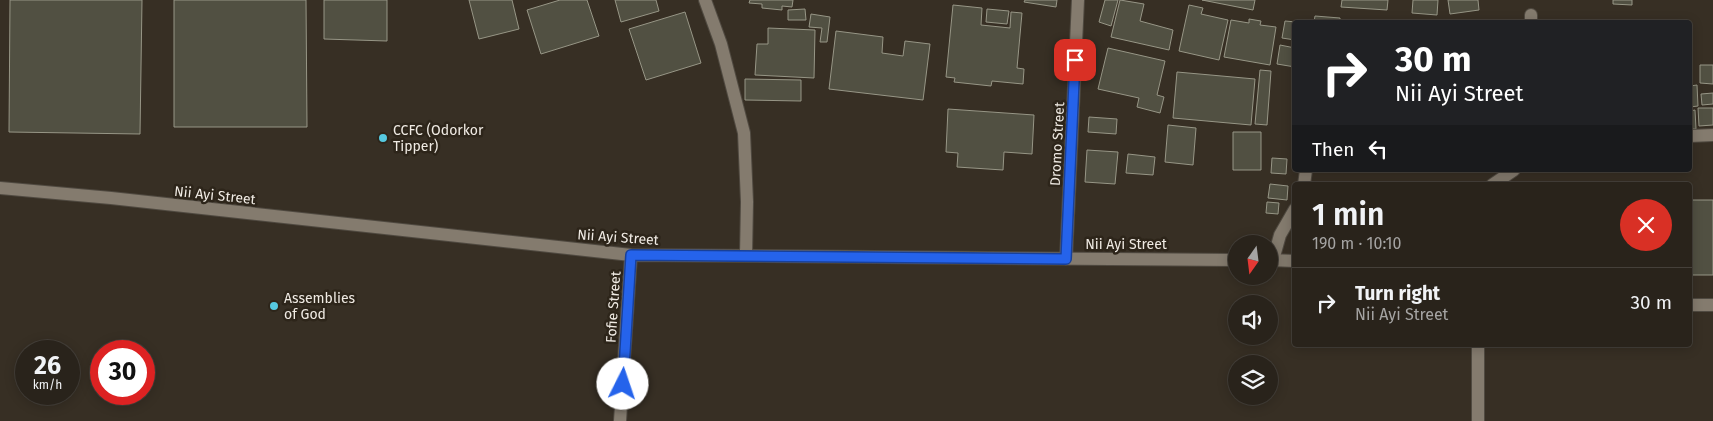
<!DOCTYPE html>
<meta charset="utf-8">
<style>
body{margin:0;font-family:"Fira Sans",sans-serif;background:#312b24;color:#f1f3f6;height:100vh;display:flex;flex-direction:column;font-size:19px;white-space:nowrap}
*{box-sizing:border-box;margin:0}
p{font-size:16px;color:#a5a4a3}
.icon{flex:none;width:28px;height:28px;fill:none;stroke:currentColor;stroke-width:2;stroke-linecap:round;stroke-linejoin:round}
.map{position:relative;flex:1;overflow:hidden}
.sheet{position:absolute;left:1292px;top:182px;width:400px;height:165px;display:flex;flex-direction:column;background:#29231b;border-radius:5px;box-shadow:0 2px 12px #0003,0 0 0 1px #45403a}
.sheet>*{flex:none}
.banner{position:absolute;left:1292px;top:20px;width:400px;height:152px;border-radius:5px;box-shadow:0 2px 12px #0003,0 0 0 1px #45403a;background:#202124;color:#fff;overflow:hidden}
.needle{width:32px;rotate:194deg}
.fabs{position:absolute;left:1228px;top:235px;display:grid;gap:10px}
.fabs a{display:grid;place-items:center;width:50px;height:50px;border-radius:50%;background:#29231b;box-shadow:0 2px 12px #0003,0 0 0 1px #45403a;font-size:25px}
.speed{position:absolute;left:15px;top:340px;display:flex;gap:10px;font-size:25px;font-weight:700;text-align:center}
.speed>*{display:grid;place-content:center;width:65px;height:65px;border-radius:50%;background:#29231b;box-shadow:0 2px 12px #0003,0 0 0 1px #45403a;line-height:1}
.speed small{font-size:12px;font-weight:400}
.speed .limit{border:8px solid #d22;background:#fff;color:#111}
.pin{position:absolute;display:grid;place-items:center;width:42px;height:42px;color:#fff;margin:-21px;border-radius:10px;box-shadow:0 2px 8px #0006}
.me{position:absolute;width:55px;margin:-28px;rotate:4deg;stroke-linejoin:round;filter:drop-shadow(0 0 4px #0008)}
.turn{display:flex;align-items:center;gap:18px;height:105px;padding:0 20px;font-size:22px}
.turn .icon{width:65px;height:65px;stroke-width:2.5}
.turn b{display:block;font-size:35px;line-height:42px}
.then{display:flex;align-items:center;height:48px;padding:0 20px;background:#0003;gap:10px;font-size:19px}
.round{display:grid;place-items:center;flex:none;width:52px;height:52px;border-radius:26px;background:#312b24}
.summary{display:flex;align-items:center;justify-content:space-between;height:85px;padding:0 20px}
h1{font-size:30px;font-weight:600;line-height:38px}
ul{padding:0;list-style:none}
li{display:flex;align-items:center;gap:15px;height:70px;padding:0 20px;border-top:1px solid #45403a}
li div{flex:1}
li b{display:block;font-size:19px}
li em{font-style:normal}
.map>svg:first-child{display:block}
</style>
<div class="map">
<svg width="1713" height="421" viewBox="0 0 1713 421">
<rect width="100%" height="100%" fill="#372f24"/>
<path fill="#515042" stroke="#979686" d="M10 0H142L140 134 9 132Z
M174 0H306L307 127H174Z
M324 0H387V41L324 39Z
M469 0H512L519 29 479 39Z
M560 0H587L599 36 541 54 527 10Z
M615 0H656L659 11 621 22Z
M750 0H793L792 7 782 6V10L762 8V4L749 3Z
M1025 0H1057L1056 7 1024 2Z
M1105 0H1118L1111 26 1099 22Z
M1120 0 1144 4 1140 21 1173 30 1169 50 1111 37Z
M1202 0H1255L1253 10Z
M1342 0H1388L1387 10 1341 7Z
M1413 0H1438L1437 15 1412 13Z
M1448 0H1478L1479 10 1450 14Z
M1613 0H1632V5L1613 4Z
M953 5 982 8 981 25 1010 28 1011 12 1022 13 1017 68 1024 69 1023 84 992 81 991 86 954 82 955 78 946 77Z
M1189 5 1203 8 1201 14 1228 20 1219 60 1179 51Z
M805 9 806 20H788V10Z
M987 9 1009 11 1007 24 986 22Z
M685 12 701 63 646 80 629 29Z
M811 14 830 17 827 42H820L822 28 809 27Z
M1315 16 1340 18V22H1314Z
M1249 19 1261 21 1260 25 1276 27 1270 65 1224 57 1231 20 1249 23Z
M1285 21 1296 22 1295 40 1282 38Z
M768 28 815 30 814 78 755 75 757 44H768Z
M836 31 883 37 882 53 903 56 905 41 930 44 923 100 829 89Z
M1280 45 1295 48V67L1277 64Z
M1108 48 1165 61 1157 95 1164 97 1160 113 1137 107 1139 98 1098 89Z
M1700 65H1713V84L1700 83Z
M1260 70 1271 71 1267 125 1255 124Z
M1177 72 1255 79 1251 125 1173 118Z
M745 79 801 80V101L745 100Z
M1697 85 1698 106 1690 107V86Z
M1713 93V104L1702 105 1701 94Z
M1698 108H1713V125L1699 126Z
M948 109 1034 115 1032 154 1004 152 1003 170 957 167 958 153 946 152Z
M1695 110 1696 129H1690V111Z
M1089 117 1117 119 1116 134 1088 132Z
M1168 125 1196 128 1193 165 1165 162Z
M1233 132H1261V170H1233Z
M1087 150 1118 152 1115 184 1085 182Z
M1128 154 1155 157 1153 175 1126 173Z
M1272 158 1287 159 1286 174 1271 173Z
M1270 184 1288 186 1287 200 1268 198Z
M1690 200H1713V275H1690Z
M1267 202 1279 203 1278 214 1266 213Z"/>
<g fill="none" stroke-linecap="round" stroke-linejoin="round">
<g stroke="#504a41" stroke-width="14">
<path id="minor" d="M705 0 721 44 744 133 747 202 746 255
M1531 22V15
M1690 136 1713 135
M1304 185 1306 170
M1492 185 1514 170
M0 188 111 198 631 255 1236 260
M1066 259 1078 0
M1269 260 1295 261
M1273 260 1280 235 1295 209
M1690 305H1713
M620 421 631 255
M1478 421V345"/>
</g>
<use href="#minor" stroke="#847b6e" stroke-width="12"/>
</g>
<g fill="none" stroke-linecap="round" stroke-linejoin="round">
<g stroke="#184099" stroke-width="12">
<path id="route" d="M623 384 631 255 1066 259 1075 60"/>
</g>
<use href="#route" stroke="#2563eb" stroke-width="9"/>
</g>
<g fill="#56c9e0" stroke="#2d251a" stroke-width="2">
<circle cx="383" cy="138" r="5"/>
<circle cx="274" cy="306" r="5"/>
</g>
<g text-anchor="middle" stroke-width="5" stroke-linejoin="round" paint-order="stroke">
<g font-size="14" fill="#f0ebe4" stroke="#2d251a" text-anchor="start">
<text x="393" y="135">CCFC (Odorkor<tspan x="393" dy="16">Tipper)</tspan></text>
<text x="284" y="303">Assemblies<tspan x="284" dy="16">of God</tspan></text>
</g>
<g font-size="14" fill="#f0ebe4" stroke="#2d251a">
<text transform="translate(1057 144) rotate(-87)" y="5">Dromo Street</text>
<text transform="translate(215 195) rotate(6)" y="5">Nii Ayi Street</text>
<text transform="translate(618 237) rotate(4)" y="5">Nii Ayi Street</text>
<text x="1126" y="249">Nii Ayi Street</text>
<text transform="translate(613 307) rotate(-86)" y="5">Fofie Street</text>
</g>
</g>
</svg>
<div class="fabs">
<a><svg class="needle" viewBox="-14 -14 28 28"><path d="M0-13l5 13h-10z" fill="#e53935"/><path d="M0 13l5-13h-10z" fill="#a5a4a3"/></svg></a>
<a><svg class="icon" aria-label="sound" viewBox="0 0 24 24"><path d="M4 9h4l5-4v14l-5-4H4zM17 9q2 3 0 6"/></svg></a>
<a><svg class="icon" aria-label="layers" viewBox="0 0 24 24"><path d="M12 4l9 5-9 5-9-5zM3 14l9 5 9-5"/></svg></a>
</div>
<div class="speed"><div>26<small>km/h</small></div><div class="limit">30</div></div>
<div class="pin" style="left:1075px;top:60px;background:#d93025"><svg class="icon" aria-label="arrive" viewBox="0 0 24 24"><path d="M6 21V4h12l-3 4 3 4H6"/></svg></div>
<svg class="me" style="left:623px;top:384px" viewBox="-20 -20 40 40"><circle r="19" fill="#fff"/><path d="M0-13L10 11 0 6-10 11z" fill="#2563eb"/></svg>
<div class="banner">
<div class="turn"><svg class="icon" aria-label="right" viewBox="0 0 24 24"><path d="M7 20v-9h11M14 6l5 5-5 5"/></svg><div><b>30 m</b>Nii Ayi Street</div></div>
<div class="then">Then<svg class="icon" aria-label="left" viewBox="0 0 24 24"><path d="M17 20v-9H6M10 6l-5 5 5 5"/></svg></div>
</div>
<section class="sheet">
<div class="summary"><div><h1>1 min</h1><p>190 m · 10:10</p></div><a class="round" style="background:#d93025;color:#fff"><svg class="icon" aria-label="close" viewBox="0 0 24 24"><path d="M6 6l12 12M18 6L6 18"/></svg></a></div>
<ul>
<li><svg class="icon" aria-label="right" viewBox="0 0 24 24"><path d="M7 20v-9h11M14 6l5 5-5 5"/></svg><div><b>Turn right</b><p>Nii Ayi Street</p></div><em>30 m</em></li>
</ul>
</section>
</div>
